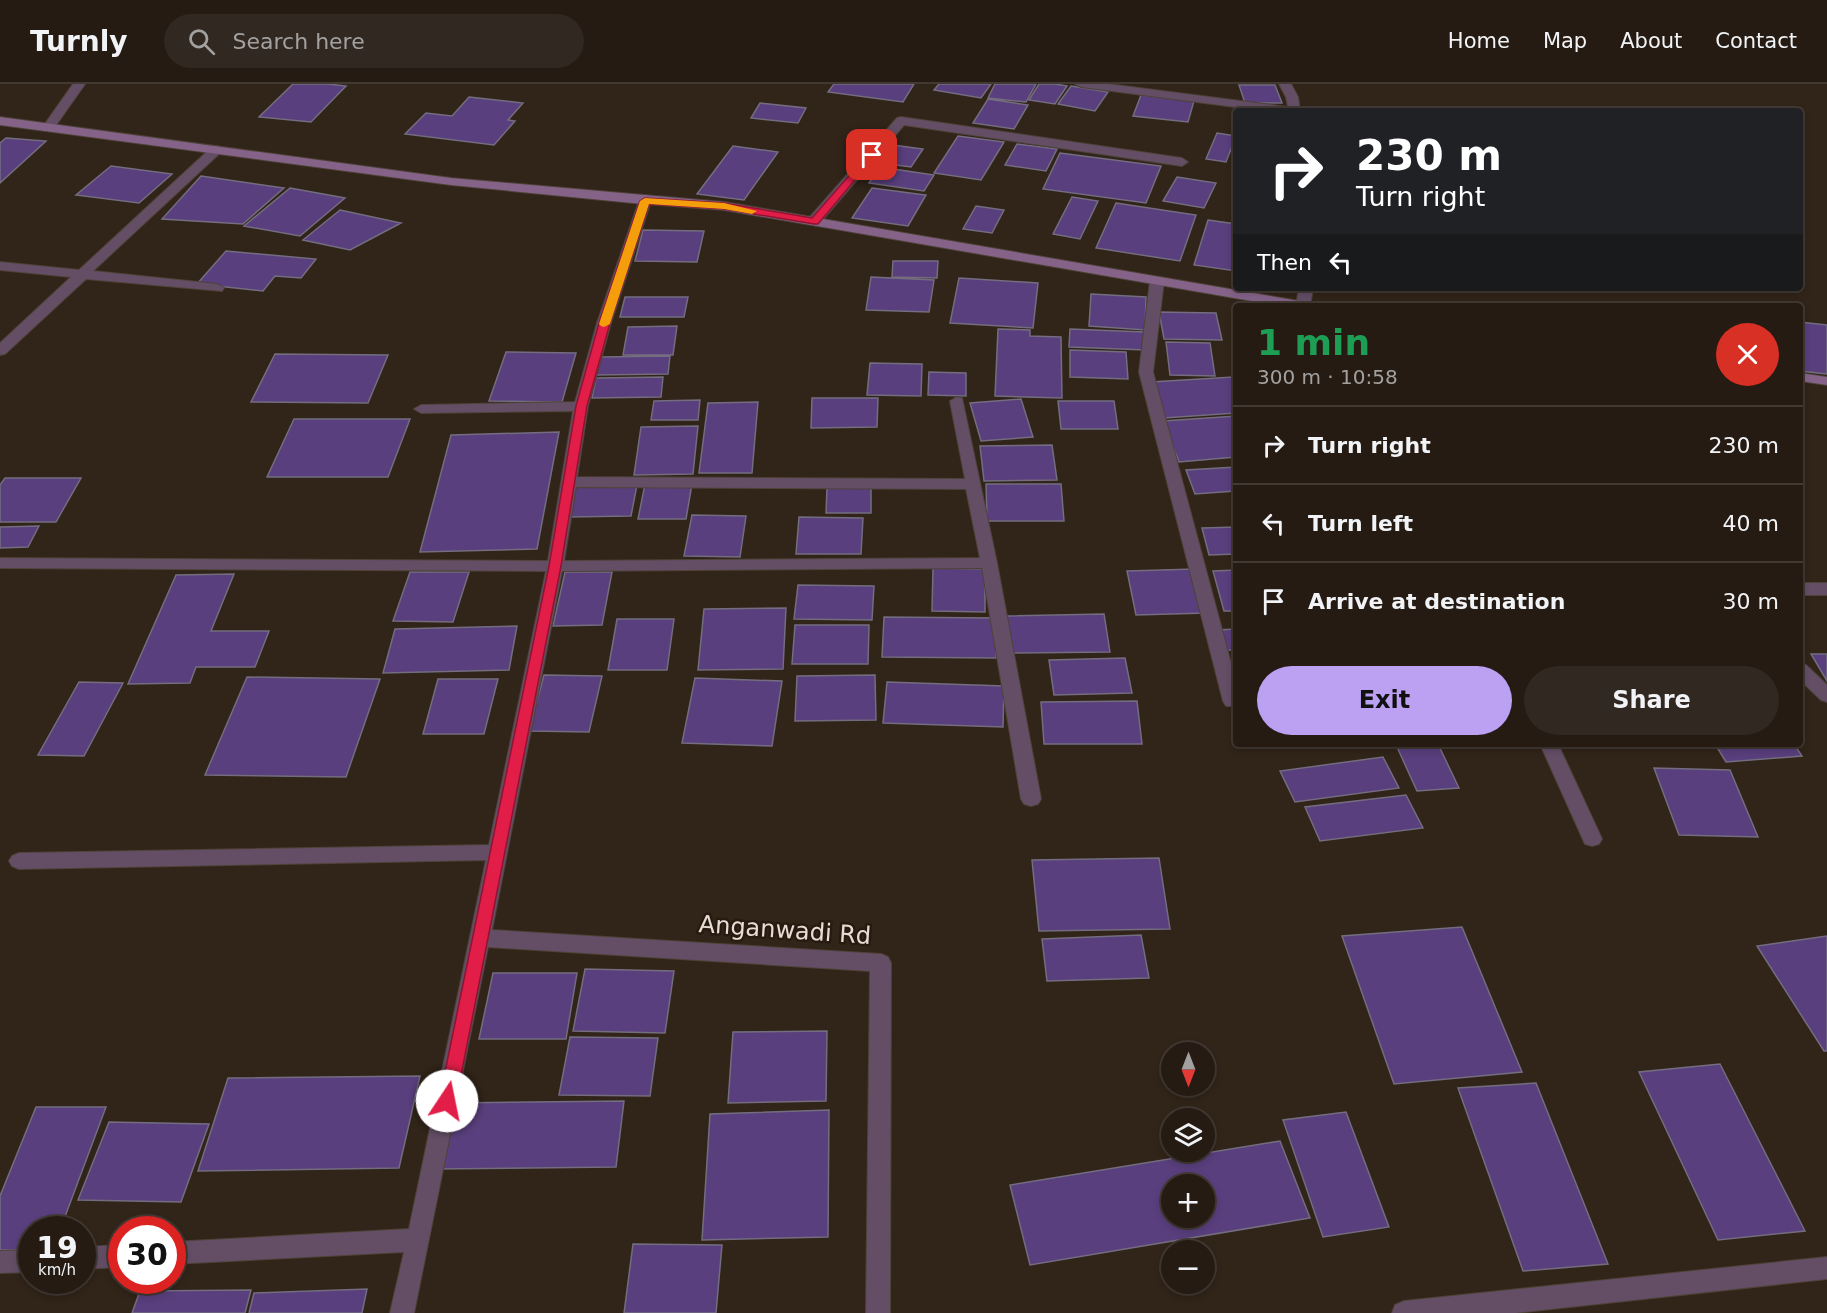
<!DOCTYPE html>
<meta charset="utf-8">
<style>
body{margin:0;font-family:"DejaVu Sans",sans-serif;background:#312821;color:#f1f3f6;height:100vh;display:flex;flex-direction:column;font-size:22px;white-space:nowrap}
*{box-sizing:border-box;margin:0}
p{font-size:20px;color:#a3a1a0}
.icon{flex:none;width:33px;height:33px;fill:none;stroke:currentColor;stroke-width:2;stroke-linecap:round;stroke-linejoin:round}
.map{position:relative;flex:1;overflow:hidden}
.sheet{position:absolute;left:1233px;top:219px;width:570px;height:444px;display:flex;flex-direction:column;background:#251b13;border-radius:6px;box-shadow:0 3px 9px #0003,0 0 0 2px #423933}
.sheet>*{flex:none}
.hud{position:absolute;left:1233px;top:24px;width:570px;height:183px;border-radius:6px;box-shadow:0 3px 9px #0003,0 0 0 2px #423933;background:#202124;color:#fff;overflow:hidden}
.needle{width:39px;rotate:180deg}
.tools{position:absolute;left:1161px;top:958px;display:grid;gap:12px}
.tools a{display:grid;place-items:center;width:54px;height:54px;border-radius:50%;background:#251b13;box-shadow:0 3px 9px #0003,0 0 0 2px #423933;font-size:30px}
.speed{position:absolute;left:18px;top:1132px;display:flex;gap:12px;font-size:30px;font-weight:700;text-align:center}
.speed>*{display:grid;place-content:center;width:78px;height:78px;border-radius:50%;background:#251b13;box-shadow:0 3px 9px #0003,0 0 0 2px #423933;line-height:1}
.speed small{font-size:15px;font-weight:400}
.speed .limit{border:9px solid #d22;background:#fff;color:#111}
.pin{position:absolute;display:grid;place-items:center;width:51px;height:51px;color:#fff;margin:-26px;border-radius:12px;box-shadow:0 3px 9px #0006}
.me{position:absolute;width:66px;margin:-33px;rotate:11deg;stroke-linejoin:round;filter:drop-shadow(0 0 4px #0008)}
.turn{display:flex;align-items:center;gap:21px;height:126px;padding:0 24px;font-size:27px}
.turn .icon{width:78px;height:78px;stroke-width:2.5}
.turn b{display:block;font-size:42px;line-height:51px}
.then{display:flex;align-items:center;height:57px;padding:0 24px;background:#0003;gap:12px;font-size:22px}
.round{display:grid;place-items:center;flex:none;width:63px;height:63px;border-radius:32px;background:#312821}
.summary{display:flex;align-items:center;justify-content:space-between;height:102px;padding:0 24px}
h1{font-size:36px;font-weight:800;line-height:45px;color:#1e9e55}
.cta{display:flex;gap:12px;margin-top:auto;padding:12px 24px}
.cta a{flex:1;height:69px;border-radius:36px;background:#bca0f2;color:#111;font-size:24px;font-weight:800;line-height:69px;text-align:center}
.cta a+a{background:#312821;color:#f1f3f6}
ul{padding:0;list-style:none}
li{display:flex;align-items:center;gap:18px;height:78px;padding:0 24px;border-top:2px solid #423933}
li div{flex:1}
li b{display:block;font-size:22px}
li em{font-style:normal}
header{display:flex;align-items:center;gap:36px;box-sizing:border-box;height:84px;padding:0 30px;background:#251b13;border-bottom:2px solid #423933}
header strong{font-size:28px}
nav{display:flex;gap:33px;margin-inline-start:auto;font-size:21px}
.search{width:420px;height:54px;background:#312821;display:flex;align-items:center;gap:15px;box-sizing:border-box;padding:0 21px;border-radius:33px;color:#a3a1a0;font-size:22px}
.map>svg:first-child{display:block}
</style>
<header>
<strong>Turnly</strong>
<div class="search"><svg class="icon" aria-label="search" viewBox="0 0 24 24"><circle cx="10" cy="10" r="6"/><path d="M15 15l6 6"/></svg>Search here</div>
<nav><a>Home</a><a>Map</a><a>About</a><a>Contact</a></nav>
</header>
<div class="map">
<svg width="1827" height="1229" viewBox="0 0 1827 1229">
<rect width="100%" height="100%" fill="#312419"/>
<path fill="#593f7d" stroke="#736d7f" stroke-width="1.5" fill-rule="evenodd" d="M293 0H328L346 2 311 38 259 33Z
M834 0H914L903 18 828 8Z
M939 0H991L981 14 934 6Z
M995 0H1036L1026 18 988 14Z
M1039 0H1055L1067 2 1055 20 1029 16Z
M1239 1H1275L1282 19H1245Z
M1071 2 1108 8 1095 27 1058 20Z
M1141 11 1194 17 1188 38 1133 32Z
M469 13 523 19 508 36 515 37 494 61 405 50 426 29 452 32Z
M988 15 1028 21 1014 45 973 39Z
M760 19 806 24 798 39 751 34Z
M1217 49 1236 52 1226 78 1206 75Z
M958 52 1004 58 981 96 934 89Z
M6 54 46 57 0 99V59Z
M1017 60 1057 65 1046 87 1005 81Z
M893 61 923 65 911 83 880 79Z
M733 62 778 68 744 116 697 110Z
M1060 69 1161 82 1146 119 1043 105Z
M111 82 172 90 139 119 76 111Z
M880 83 934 91 924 107 869 99Z
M201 92 284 104 243 140 162 135Z
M1177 93 1216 99 1204 124 1163 117Z
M290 104 345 114 300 152 244 142Z
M872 104 926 111 908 142 852 134Z
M1072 113 1098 117 1080 155 1053 150Z
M1116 119 1196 131 1180 177 1096 164Z
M976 122 1004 126 992 149 963 145Z
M340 126 401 139 350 166 303 156Z
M1208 136 1236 140V187L1194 181Z
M643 146 704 147 697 178 635 177Z
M226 167 316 175 301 194 275 192 263 207 197 200Z
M893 177H938L937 194 892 193Z
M871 193 934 196 929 228 866 226Z
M959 194 1038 199 1033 244 950 239Z
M1091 210 1146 213 1145 246 1089 242Z
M625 213H688L684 233H620Z
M1159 228 1216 229 1222 256 1164 255Z
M1800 238 1827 241V290L1800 287Z
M677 242 673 271H623L628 243Z
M998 245 1030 246V252L1061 253 1062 314 995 312Z
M1070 245 1144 248 1145 266 1069 263Z
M1166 258 1210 259 1215 292 1170 291Z
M1070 266 1126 268 1128 295 1070 293Z
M506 268 576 269 562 318 489 317Z
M275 270 388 271 368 319 251 318Z
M670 272 668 290 596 291 600 273Z
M870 279 922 280 921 312 867 311Z
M929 288 966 289V312L928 311Z
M663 293 661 313 592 314 596 294Z
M1233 293 1236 300V329L1164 334 1151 298Z
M812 314H878L877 343 811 344Z
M1021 315 1033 353 981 357 970 319Z
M700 316 698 336H651L654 317Z
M1058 317H1114L1118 345H1061Z
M758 318 752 389H699L708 319Z
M1236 332V373L1179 378 1163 337Z
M294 335H410L388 393H267Z
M698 342 693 390 634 391 641 343Z
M559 348 537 465 420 468 451 351Z
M1052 361 1057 396 984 397 980 362Z
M1236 383V407L1195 410 1186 386Z
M5 394H81L56 438H0V401Z
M645 400H692L686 435H638Z
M986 400H1061L1064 437H987Z
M575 401H637L631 432 569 433Z
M827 404H871V429H826Z
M692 431 746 432 740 473 684 472Z
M799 433 863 434 861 470H796Z
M39 442 28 463 0 464V443Z
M1236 443V470L1209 471 1202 444Z
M933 484 985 485V528L932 527Z
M1195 485 1206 529 1136 531 1127 487Z
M1236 486V527H1224L1213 487Z
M410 488H469L453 538 393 537Z
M565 488H612L602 541 553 542Z
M234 490 211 547H269L255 583H196L190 599 128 600 176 491Z
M798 501 874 502 872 536 794 535Z
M786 524 783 585 698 586 704 525Z
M1104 530 1110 568 1010 569 1006 532Z
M884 533 995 534 996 574 882 573Z
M617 535H674L667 586H608Z
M795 541H869L868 580H792Z
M517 542 509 586 383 589 395 545Z
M1236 545V566H1222L1217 546Z
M1811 570H1827V597Z
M1125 574 1132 609 1054 611 1049 576Z
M544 591 602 592 589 648 529 647Z
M875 591 876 636 795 637 797 592Z
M247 593 380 595 346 693 205 691Z
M695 594 782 597 772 662 682 659Z
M438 595H498L484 650H423Z
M79 598 123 599 84 672 38 671Z
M887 598 1004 602 1003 643 883 639Z
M1137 617 1142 660H1044L1041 618Z
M1438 660 1459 704 1417 707 1397 663Z
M1715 660H1794L1802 672 1726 678Z
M1383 673 1399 704 1295 718 1280 687Z
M1654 684 1730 686 1758 753 1679 751Z
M1406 711 1423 744 1320 757 1305 723Z
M1159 774 1170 845 1039 847 1032 776Z
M1462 843 1522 988 1394 1000 1342 852Z
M1141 851 1149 894 1047 897 1042 855Z
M1827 852V967H1824L1757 862Z
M585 885 674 887 665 949 573 947Z
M493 889H577L566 955H479Z
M827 947 826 1017 728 1019 733 948Z
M570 953 658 954 650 1012 559 1011Z
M1720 980 1805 1147 1718 1156 1639 988Z
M420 992 399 1084 198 1087 228 994Z
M1536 999 1608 1180 1523 1187 1458 1004Z
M624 1017 616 1083 436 1085 450 1019Z
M36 1023H106L60 1146H32V1166H0V1112Z
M829 1026 828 1153 702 1156 710 1030Z
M1346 1028 1389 1143 1323 1153 1283 1036Z
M109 1038 209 1040 181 1118 78 1116Z
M1280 1057 1310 1134 1030 1181 1010 1101ZM1172 1101H1204V1134H1172Z
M633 1160 722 1161 716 1229H624Z
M367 1205 362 1229H249L254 1209Z
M251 1206 245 1229H132L140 1207Z"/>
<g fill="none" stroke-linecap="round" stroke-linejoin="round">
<g stroke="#4e4237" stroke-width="2">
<path id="street" d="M73 0H85L52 47H44L42 44Z
M1075 0H1108L1288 23 1286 13 1279 0H1291L1298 13 1300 27H1266L1081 3Z
M901 33 1182 74 1188 78 1182 82 904 41 819 140H809L808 137 809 134 897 34Z
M216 62 220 63V69L93 187 217 200 224 204 222 207 86 195 5 270 0 271V259L71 193 0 186V178L79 186 212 63Z
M645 113 651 117 611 239 588 322 577 393 965 395 950 317 957 313 962 314 997 479 1041 715 1038 720 1031 722 1024 720 1021 715 982 484 562 487 492 846 881 870 888 873 891 879 890 1229H866L870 887 488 863 414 1229H390L404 1168 172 1180V1158L409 1145 486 776 19 785 12 782 9 777 12 772 19 769 489 761 546 487 0 484V474L548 477 573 327 421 329 414 325 421 321 575 318 597 239 639 117ZM576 403 966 405 980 474 564 477Z
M1157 193 1164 197 1153 288 1236 598V622H1226L1223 617 1139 288 1150 197Z
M1299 204H1313L1310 222H1296Z
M1800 499H1827V511H1800Z
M1800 579 1806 581 1827 601V618L1821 616 1800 596Z
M1540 660H1558L1602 755 1599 760 1592 762 1585 760Z
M122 1161V1183L82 1185V1163Z
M32 1166V1188L0 1189V1167Z
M1827 1173V1195L1515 1229H1392L1395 1221 1404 1217Z"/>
</g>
<g stroke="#4e4237" stroke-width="2">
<path id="secondary" d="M0 33 451 94 724 118 1305 218 1312 222H1281L724 126 633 119 451 101 0 41Z
M1800 289 1827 293V301L1800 297Z"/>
</g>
<use href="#street" fill="#634e66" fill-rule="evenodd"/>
<use href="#secondary" fill="#856389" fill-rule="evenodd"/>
</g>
<path fill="#e11d48" stroke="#92132f" stroke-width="1.5" d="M869 69 876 71 818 140H814L724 125 649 120 610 239 587 322 561 482 456 1017 453 1022 447 1024 441 1022 439 1017 549 482 576 322 599 239 640 117 645 114 724 119 812 134Z"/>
<path fill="#f59e0b" d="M645 114 724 119 757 127 752 130 724 125 649 120 610 240 604 243 601 242 599 240 640 117Z"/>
<g text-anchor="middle" stroke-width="5" stroke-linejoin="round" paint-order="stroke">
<g font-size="24" fill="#e7ddd6" stroke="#271a0f">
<text transform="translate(785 846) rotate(4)" y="8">Anganwadi Rd</text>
</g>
</g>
</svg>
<div class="tools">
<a><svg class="needle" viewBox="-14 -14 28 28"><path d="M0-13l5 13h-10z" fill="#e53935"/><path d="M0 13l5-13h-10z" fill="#a3a1a0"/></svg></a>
<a><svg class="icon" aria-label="layers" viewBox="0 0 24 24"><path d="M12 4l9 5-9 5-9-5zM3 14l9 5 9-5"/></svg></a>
<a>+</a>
<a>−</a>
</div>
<div class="speed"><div>19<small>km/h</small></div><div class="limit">30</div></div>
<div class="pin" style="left:872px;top:71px;background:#d93025"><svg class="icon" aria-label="arrive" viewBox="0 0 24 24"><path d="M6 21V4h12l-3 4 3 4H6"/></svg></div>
<svg class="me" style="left:447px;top:1017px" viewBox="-20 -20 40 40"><circle r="19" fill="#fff"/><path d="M0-13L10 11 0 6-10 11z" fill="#e11d48"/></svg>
<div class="hud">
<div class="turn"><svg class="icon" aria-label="right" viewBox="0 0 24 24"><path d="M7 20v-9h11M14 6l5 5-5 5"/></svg><div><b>230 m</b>Turn right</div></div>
<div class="then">Then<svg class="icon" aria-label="left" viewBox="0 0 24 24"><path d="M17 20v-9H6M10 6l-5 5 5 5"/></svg></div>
</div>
<section class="sheet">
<div class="summary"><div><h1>1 min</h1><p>300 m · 10:58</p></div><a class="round" style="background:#d93025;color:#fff"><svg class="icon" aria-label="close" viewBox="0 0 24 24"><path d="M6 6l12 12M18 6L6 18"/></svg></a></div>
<ul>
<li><svg class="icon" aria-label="right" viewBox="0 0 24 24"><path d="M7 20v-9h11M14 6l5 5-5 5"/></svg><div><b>Turn right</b></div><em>230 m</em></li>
<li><svg class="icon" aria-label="left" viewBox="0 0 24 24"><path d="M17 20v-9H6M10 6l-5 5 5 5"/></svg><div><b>Turn left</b></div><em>40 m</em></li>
<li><svg class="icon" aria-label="arrive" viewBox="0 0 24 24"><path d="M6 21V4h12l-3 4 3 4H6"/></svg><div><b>Arrive at destination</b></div><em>30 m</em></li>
</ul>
<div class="cta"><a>Exit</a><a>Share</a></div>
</section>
</div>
